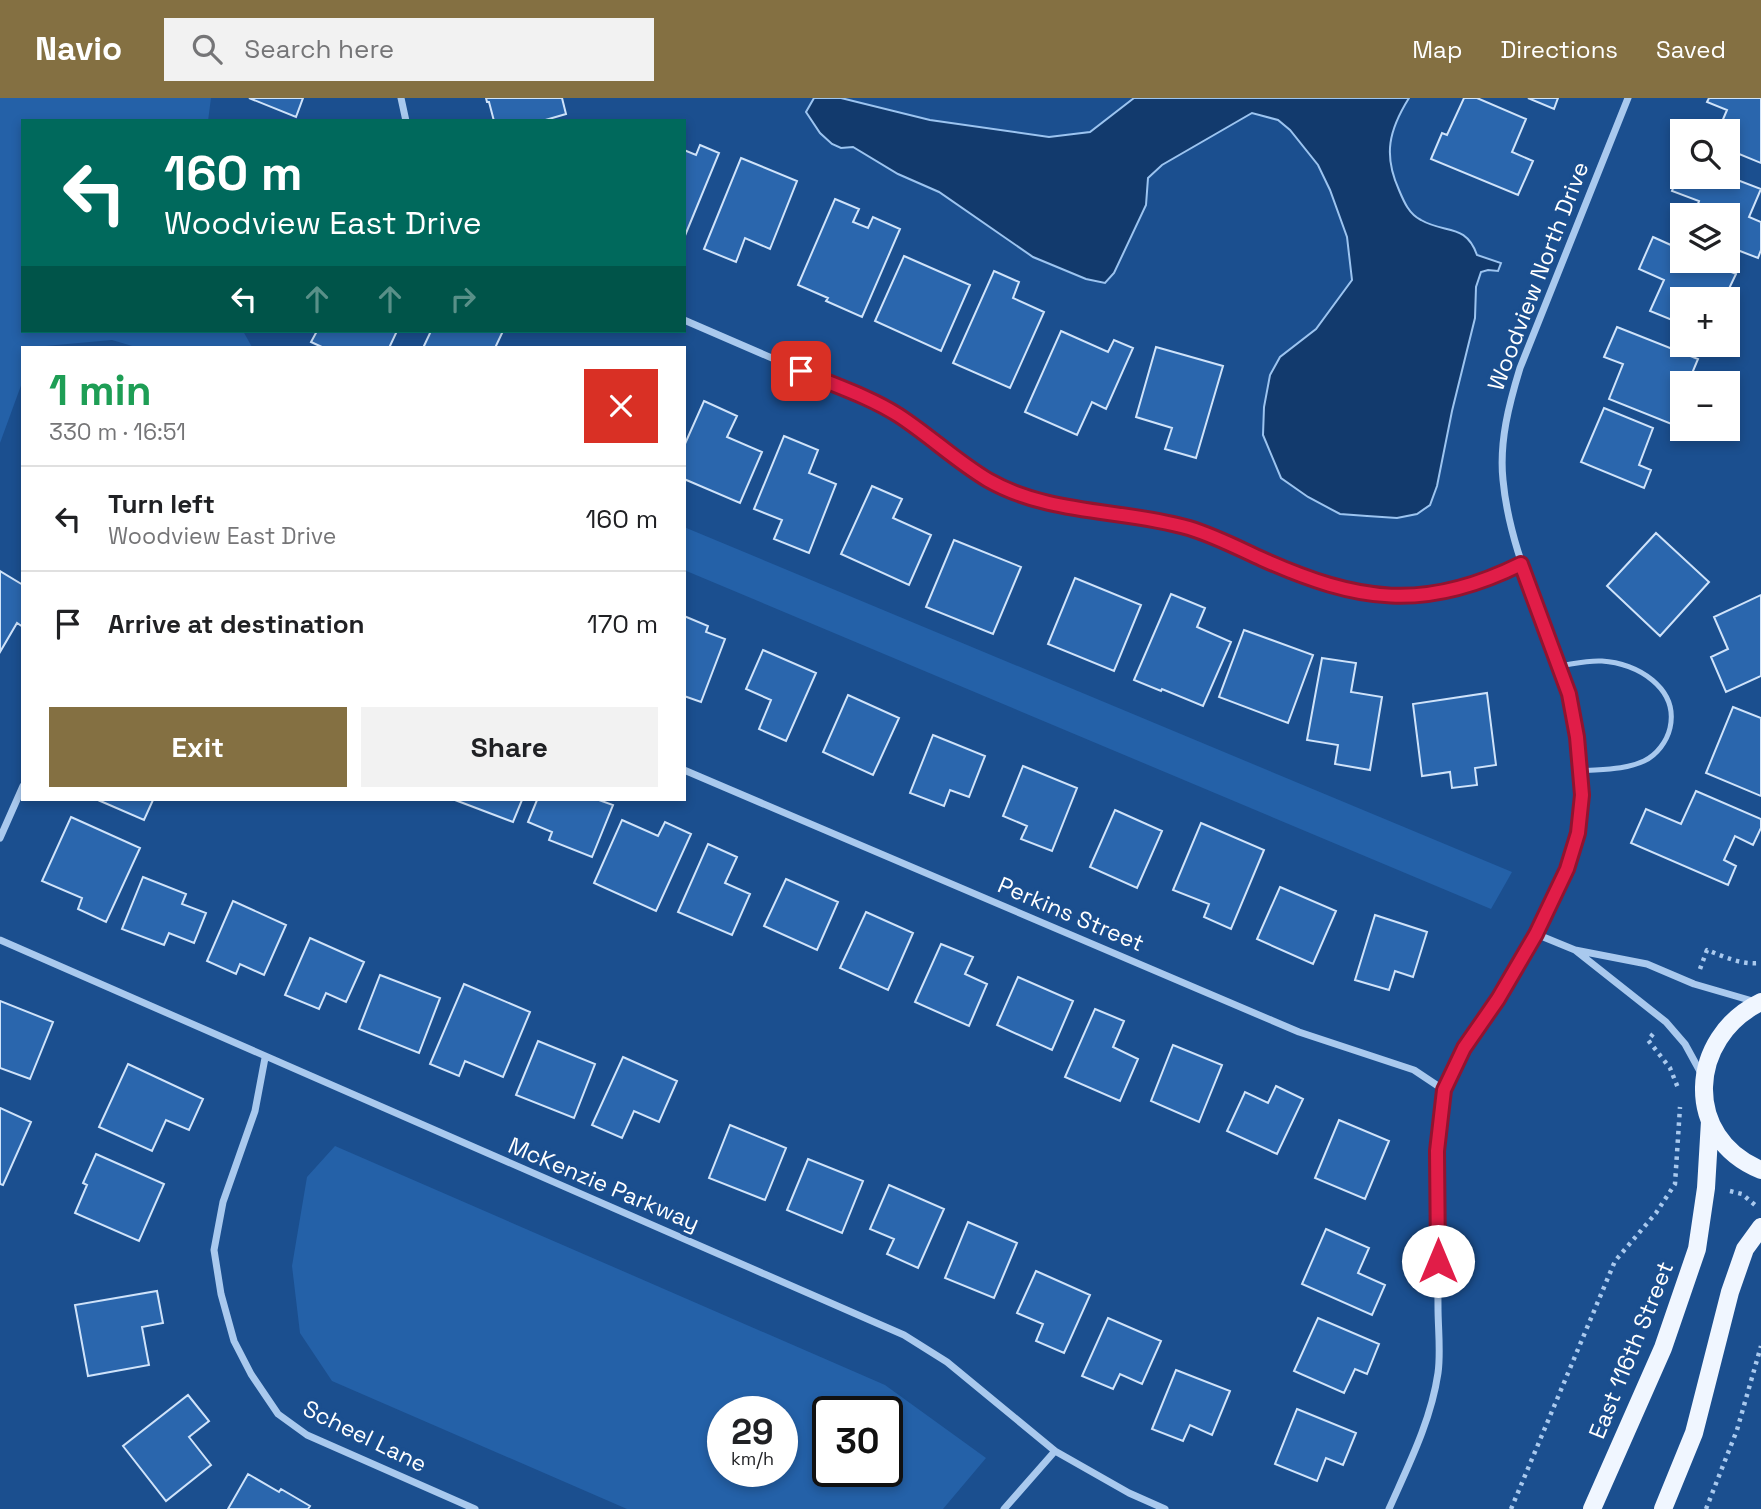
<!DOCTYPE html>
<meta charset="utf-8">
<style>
body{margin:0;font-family:"Space Grotesk",sans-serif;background:#f2f2f2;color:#202124;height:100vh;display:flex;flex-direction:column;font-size:26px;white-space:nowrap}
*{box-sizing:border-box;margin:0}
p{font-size:23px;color:#757577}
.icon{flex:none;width:38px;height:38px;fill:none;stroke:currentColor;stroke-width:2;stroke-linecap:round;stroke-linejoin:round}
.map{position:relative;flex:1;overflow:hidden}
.side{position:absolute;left:21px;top:248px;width:665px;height:455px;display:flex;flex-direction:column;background:#fff;border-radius:0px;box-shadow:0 4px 10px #0003}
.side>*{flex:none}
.banner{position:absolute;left:21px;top:21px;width:665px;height:214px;border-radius:0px;box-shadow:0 4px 10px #0003;background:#00695c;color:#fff;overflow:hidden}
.fabs{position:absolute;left:1670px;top:21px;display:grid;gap:14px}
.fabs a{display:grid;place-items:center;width:70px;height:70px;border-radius:0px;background:#fff;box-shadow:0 4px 10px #0003;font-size:35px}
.speed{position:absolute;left:707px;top:1298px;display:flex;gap:14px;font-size:35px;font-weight:700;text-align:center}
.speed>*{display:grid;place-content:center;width:91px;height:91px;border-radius:50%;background:#fff;box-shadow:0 4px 10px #0003;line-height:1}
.speed small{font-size:18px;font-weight:400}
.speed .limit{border:4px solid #111;border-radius:10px;background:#fff;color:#111}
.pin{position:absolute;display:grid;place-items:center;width:60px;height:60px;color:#fff;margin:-30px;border-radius:14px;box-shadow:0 4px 10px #0006}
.me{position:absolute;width:77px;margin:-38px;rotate:0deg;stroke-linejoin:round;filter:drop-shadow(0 0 5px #0008)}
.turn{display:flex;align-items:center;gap:24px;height:147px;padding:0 28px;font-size:32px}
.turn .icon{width:91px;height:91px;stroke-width:2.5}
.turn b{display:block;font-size:49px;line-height:60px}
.lanes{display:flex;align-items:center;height:66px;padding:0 28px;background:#0003;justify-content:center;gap:35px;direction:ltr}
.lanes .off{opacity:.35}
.round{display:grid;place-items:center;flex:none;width:74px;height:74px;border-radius:0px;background:#f2f2f2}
.headline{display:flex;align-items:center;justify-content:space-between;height:119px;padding:0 28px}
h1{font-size:42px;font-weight:600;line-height:52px;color:#1e9e55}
.cta{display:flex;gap:14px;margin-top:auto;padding:14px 28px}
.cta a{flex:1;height:80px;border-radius:0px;background:#847042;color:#fff;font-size:28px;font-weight:600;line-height:80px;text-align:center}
.cta a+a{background:#f2f2f2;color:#202124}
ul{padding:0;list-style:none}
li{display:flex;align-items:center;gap:21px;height:105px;padding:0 28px;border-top:2px solid #e0e0e0}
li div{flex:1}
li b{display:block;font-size:26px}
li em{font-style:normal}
header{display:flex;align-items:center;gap:42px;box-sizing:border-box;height:98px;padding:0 35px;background:#847042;color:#fff}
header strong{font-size:33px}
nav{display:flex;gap:38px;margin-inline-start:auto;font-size:24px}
.search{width:490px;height:63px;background:#f2f2f2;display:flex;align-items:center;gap:18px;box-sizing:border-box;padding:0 24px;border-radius:0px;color:#757577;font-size:26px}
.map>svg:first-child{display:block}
</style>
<header>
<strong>Navio</strong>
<div class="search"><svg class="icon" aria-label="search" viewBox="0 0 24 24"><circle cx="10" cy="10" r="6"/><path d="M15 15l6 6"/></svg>Search here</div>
<nav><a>Map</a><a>Directions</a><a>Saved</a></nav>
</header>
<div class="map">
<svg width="1761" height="1411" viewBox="0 0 1761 1411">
<rect width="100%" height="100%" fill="#1b4f8f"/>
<path fill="#2461a8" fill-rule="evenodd" d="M0 0H211L208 23H23V233H243L252 249 256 250H139L112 242 23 250V282L0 345Z
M684 429 1512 774 1491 811 684 472Z
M335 1048 885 1287 986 1360 943 1411H627L332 1283 300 1235 292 1168 307 1079ZM723 1314H782V1374H723ZM828 1314H887V1374H828Z"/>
<path fill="#123a6d" stroke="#9cc4f0" stroke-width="2" d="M814 0H841L930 22 1049 39 1090 34 1134 0H1409C1389 32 1383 57 1399 92 1404 104 1409 116 1421 122 1445 136 1466 125 1477 157L1501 165 1498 173 1488 172 1481 174 1476 189 1475 220 1452 313 1437 388 1430 407 1417 416 1397 420 1367 418 1340 416 1308 399 1281 380 1263 337 1264 309 1270 277 1280 259 1316 231 1352 182 1347 139 1330 92 1318 67 1290 32 1278 22 1252 15 1162 67 1148 80 1146 107 1114 175 1105 185 1086 181 1033 159 939 94 898 76 853 49 841 50 832 46 820 35 806 14Z"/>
<path fill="#2a66ad" stroke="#cfe3fa" stroke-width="2" d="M249 0H303L296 19Z
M486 0H562L566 16 542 23H494L489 4H487Z
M1464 0H1477L1526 21 1512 54 1533 63 1518 97 1431 61 1442 35 1447 37Z
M1528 0H1558L1554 11Z
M1709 0H1761V65L1727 51V33H1718L1727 12 1707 4Z
M700 47 719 55 684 140V52L696 57Z
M741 60 797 83 770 151 745 140 736 164 704 151Z
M1682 66V79L1727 78 1761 91 1749 119 1761 124V152L1758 160 1727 148V117H1694L1699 103 1672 93Z
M835 101 859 111 853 124 868 130 873 119 900 131 862 219 826 203 828 200 798 187Z
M1653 139 1682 152V163H1706L1736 176 1726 197 1713 192 1709 201H1682V226L1650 213 1664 182 1639 171Z
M904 158 970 187 941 253 875 223Z
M994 173 1019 184 1013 200 1044 214 1010 290 953 265Z
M1617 229 1698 261 1688 285H1682V322L1679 329 1609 301 1623 266 1604 259Z
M317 233H397L389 250H324L311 244Z
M431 233H503L495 250H423Z
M1061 233 1108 254 1114 242 1133 250 1106 311 1092 304 1077 337 1025 314Z
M1156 249 1223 268 1196 360 1165 351 1172 330 1136 319Z
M704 303 737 318 727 339 762 354 740 405 684 381V348Z
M1604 310 1653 330 1639 367 1651 372 1644 390 1581 364Z
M784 338 818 352 809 375 836 386 809 455 774 441 782 422 754 411Z
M872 388 902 401 893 420 931 437 909 487 841 456Z
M1656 435 1709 484 1660 538 1607 488Z
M954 442 1021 469 993 536 926 509Z
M0 473 23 487V529L17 525 0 554Z
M1075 480 1141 507 1114 573 1048 546Z
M1171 496 1205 510 1197 529 1231 544 1203 608 1162 591 1161 593 1134 582Z
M1761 497V578L1726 594 1711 559 1728 551 1714 519Z
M684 518 708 528 706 534 725 541 701 604 684 598Z
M1244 532 1313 557 1288 625 1219 599Z
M763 552 816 575 786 643 759 631 771 602 746 591Z
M1322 560 1356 565 1351 594 1382 599 1370 672 1335 666 1338 647 1307 642Z
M1487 595 1496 667 1475 670 1477 687 1452 690 1450 674 1422 678 1413 606Z
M848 597 899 620 873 677 823 654Z
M1733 609 1761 620V698L1706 675Z
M933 637 985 658 969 699 950 692 944 708 910 695Z
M1023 668 1077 690 1052 753 1021 741 1027 728 1003 718Z
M1696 693 1761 721V730L1753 747 1735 738 1724 762 1736 768 1728 787 1631 745 1646 711 1681 726Z
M98 702H153L144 722Z
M455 702H522L513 724Z
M537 702H599L613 707 592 759 549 742 552 734 528 724Z
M1115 712 1162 733 1137 790 1090 769Z
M71 719 140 750 106 824 78 811 82 800 42 783Z
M622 722 658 738 665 724 691 736 656 813 594 785Z
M1201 725 1264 752 1231 831 1204 819 1209 806 1173 792Z
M708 746 737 759 725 785 750 796 732 837 678 814Z
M143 779 186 796 182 806 206 815 194 845 169 835 164 847 122 831Z
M786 781 838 804 817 852 764 828Z
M1280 789 1336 813 1313 866 1257 841Z
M233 803 286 827 264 877 240 866 236 876 207 863Z
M866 814 913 835 888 892 840 870Z
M1375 817 1427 834 1413 879 1395 873 1389 892 1355 882Z
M310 840 364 864 346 904 326 895 319 911 285 897Z
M941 846 973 859 965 876 987 886 969 928 915 904Z
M380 877 440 900 419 955 359 931Z
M1018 879 1073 903 1052 952 997 927Z
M464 886 530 914 503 979 465 963 459 978 430 966Z
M0 903 53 924 30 981 0 970Z
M1095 911 1124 923 1113 949 1138 961 1120 1003 1065 979Z
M538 943 595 966 574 1020 516 997Z
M1173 947 1222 967 1199 1024 1151 1003Z
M623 959 677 983 659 1024 634 1013 622 1040 592 1027Z
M128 966 203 1001 189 1032 166 1022 152 1053 99 1029Z
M1276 988 1303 1001 1277 1056 1227 1033 1245 994 1268 1005Z
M0 1010 31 1024 3 1087 0 1086Z
M1339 1022 1389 1043 1365 1101 1315 1080Z
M730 1027 786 1050 765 1102 709 1080Z
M96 1056 164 1086 139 1143 75 1115 87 1087 83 1085Z
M808 1061 863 1083 842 1135 787 1112Z
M889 1087 944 1111 918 1170 887 1156 894 1141 870 1131Z
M968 1124 1017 1145 994 1200 945 1180Z
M1326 1131 1369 1150 1358 1175 1385 1187 1372 1217 1302 1186Z
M1036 1173 1090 1197 1064 1255 1036 1243 1043 1226 1017 1215Z
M157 1193 163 1225 142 1229 149 1267 88 1278 75 1207Z
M1108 1220 1161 1243 1142 1286 1120 1276 1113 1291 1082 1278Z
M1318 1220 1379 1246 1367 1276 1355 1271 1344 1295 1294 1273Z
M1176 1272 1230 1293 1212 1337 1190 1327 1183 1343 1152 1331Z
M188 1297 209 1323 189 1339 211 1367 166 1403 123 1348Z
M1297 1311 1356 1335 1343 1367 1326 1360 1317 1383 1275 1366Z
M248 1376 279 1394 281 1391 310 1408 308 1411H228Z"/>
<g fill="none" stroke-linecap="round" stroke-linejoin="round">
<path stroke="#a9c9ee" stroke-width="4.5" stroke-dasharray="3.5 5" stroke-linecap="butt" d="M1700 871 1707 852C1725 859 1741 867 1761 865
M1653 936 1648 942 1670 970 1678 990
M1730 1093 1742 1096 1755 1107
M1511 1411 1615 1163 1656 1115 1675 1086 1680 1009
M1706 1411 1737 1332 1761 1248"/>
<path stroke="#a9c9ee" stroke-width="5" d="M1559 568C1573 566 1588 562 1602 563 1637 565 1679 590 1670 630 1667 643 1657 657 1644 663 1625 672 1601 671 1580 673"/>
<path stroke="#a9c9ee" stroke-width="7" d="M401 0 406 23
M684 222 871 303C901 319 928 338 955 358 966 366 978 376 990 382 1049 414 1120 415 1185 429 1213 435 1237 450 1263 461 1293 475 1325 489 1357 495 1412 506 1472 490 1521 466
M684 672 1299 934 1414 972 1444 992
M0 740 23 688
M1536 836 1575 852 1647 866 1694 886 1756 904
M0 842 904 1237 947 1264 1055 1353 1129 1395 1165 1411
M1575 852 1666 924 1685 946 1702 977
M265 960 255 1013 223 1104 214 1152 221 1196 234 1243 251 1276 278 1316 307 1337 475 1411
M1004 1411 1055 1353
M1389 1411C1408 1368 1431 1323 1438 1275 1441 1254 1438 1231 1438 1209 1438 1142 1430 1057 1444 993 1451 960 1477 932 1496 905 1533 851 1582 762 1582 696 1581 663 1578 626 1568 594 1547 523 1510 457 1503 382 1499 344 1509 306 1520 270L1628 0"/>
<path stroke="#f0f6ff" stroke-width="18" d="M1761 904C1688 939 1682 1040 1761 1072
M1592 1411 1663 1250 1697 1151 1706 1090 1710 1023
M1663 1411 1694 1335 1730 1194 1745 1151 1761 1129"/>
</g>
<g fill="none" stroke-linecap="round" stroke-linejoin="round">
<g stroke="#92132f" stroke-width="18">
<path id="route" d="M801 273C833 287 868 298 898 317 929 337 956 363 988 382 1049 417 1123 411 1189 430 1215 438 1238 450 1262 461 1358 504 1424 514 1521 466L1569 596 1577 639 1582 697 1578 735 1567 771 1536 836 1498 901 1464 950 1444 992 1437 1053 1438 1163"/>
</g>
<use href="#route" stroke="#e11d48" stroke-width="12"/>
</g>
<g text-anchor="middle" stroke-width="7" stroke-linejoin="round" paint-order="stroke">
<g font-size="23" fill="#fff" stroke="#1b4f8f">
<text transform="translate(1538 178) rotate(-69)" y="8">Woodview North Drive</text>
<text transform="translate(1071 816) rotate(23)" y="8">Perkins Street</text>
<text transform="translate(604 1086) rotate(23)" y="8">McKenzie Parkway</text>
<text transform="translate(1631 1252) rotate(-68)" y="8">East 116th Street</text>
<text transform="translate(365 1338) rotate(26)" y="8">Scheel Lane</text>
</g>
</g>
</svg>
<div class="fabs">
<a><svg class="icon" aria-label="search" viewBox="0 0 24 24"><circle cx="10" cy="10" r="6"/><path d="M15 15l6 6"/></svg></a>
<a><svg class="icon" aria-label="layers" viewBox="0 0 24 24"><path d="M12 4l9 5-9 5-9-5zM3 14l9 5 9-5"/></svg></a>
<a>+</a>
<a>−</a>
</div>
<div class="speed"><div>29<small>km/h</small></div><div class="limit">30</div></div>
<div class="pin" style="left:801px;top:273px;background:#d93025"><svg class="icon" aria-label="arrive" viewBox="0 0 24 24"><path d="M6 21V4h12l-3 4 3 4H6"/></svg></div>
<svg class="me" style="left:1438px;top:1163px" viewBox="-20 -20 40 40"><circle r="19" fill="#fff"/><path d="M0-13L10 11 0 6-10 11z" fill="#e11d48"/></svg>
<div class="banner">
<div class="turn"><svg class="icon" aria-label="left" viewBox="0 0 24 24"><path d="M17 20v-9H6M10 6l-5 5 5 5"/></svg><div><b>160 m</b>Woodview East Drive</div></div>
<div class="lanes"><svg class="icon" aria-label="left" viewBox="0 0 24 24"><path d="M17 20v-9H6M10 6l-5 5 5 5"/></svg><svg class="icon off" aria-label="ahead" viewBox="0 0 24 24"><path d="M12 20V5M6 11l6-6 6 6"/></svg><svg class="icon off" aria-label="ahead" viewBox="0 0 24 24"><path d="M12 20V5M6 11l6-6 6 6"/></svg><svg class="icon off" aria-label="right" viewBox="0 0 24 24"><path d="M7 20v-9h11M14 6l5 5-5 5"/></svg></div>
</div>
<section class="side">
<div class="headline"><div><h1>1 min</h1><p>330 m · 16:51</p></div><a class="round" style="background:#d93025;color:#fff"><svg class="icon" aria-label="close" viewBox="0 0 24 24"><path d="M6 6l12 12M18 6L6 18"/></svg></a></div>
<ul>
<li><svg class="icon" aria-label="left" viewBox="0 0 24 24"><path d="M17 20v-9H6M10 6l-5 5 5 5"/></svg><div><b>Turn left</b><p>Woodview East Drive</p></div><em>160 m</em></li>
<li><svg class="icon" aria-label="arrive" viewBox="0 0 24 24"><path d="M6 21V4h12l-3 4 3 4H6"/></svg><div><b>Arrive at destination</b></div><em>170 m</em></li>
</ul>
<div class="cta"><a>Exit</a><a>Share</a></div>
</section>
</div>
